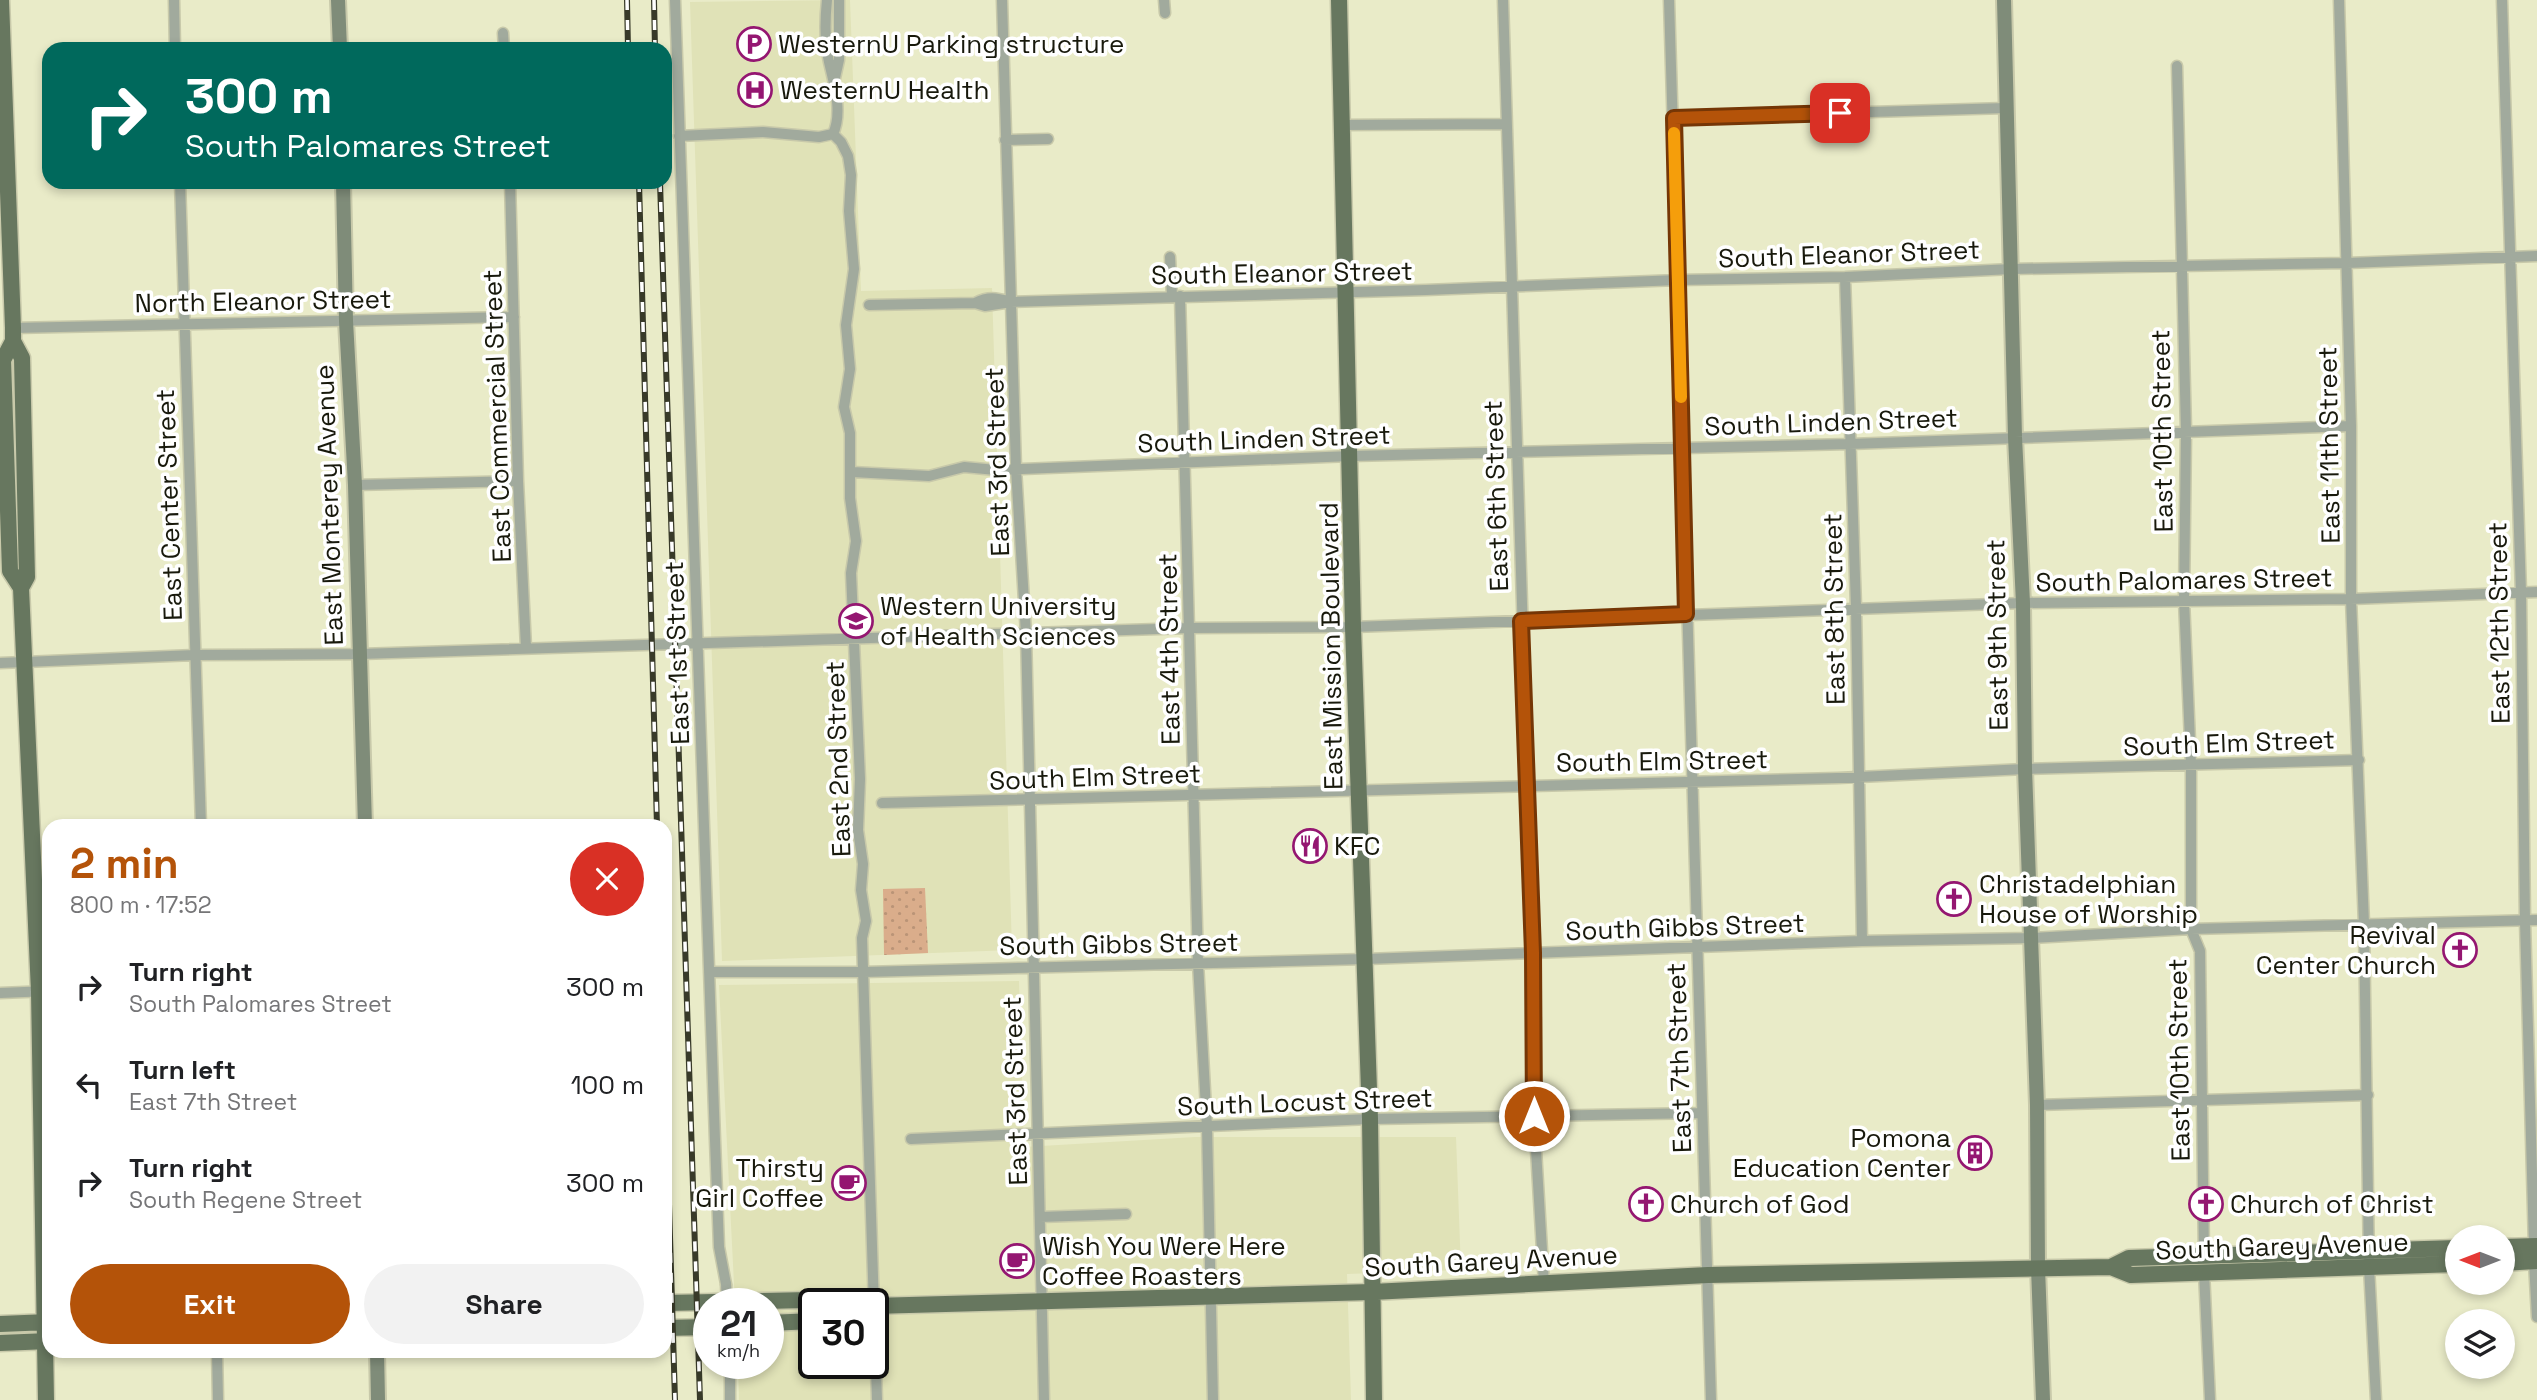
<!DOCTYPE html>
<meta charset="utf-8">
<style>
body{margin:0;font-family:"Space Grotesk",sans-serif;background:#f2f2f2;color:#202124;height:100vh;display:flex;flex-direction:column;font-size:26px;white-space:nowrap}
*{box-sizing:border-box;margin:0}
p{font-size:23px;color:#757577}
.icon{flex:none;width:38px;height:38px;fill:none;stroke:currentColor;stroke-width:2;stroke-linecap:round;stroke-linejoin:round}
.map{position:relative;flex:1;overflow:hidden}
.side{position:absolute;left:42px;top:819px;width:630px;height:539px;display:flex;flex-direction:column;background:#fff;border-radius:21px;box-shadow:0 4px 10px #0003}
.side>*{flex:none}
.guide{position:absolute;left:42px;top:42px;width:630px;height:147px;border-radius:21px;box-shadow:0 4px 10px #0003;background:#00695c;color:#fff;overflow:hidden}
.needle{width:46px;rotate:270deg}
.tools{position:absolute;left:2445px;top:1225px;display:grid;gap:14px}
.tools a{display:grid;place-items:center;width:70px;height:70px;border-radius:50%;background:#fff;box-shadow:0 4px 10px #0003;font-size:35px}
.speed{position:absolute;left:693px;top:1288px;display:flex;gap:14px;font-size:35px;font-weight:700;text-align:center}
.speed>*{display:grid;place-content:center;width:91px;height:91px;border-radius:50%;background:#fff;box-shadow:0 4px 10px #0003;line-height:1}
.speed small{font-size:18px;font-weight:400}
.speed .limit{border:4px solid #111;border-radius:10px;background:#fff;color:#111}
.pin{position:absolute;display:grid;place-items:center;width:60px;height:60px;color:#fff;margin:-30px;border-radius:14px;box-shadow:0 4px 10px #0006}
.me{position:absolute;width:77px;margin:-38px;rotate:0deg;stroke-linejoin:round;filter:drop-shadow(0 0 5px #0008)}
.turn{display:flex;align-items:center;gap:24px;height:147px;padding:0 28px;font-size:32px}
.turn .icon{width:91px;height:91px;stroke-width:2.5}
.turn b{display:block;font-size:49px;line-height:60px}
.round{display:grid;place-items:center;flex:none;width:74px;height:74px;border-radius:37px;background:#f2f2f2}
.headline{display:flex;align-items:center;justify-content:space-between;height:119px;padding:0 28px}
h1{font-size:42px;font-weight:800;line-height:52px;color:#b45309}
.button{display:flex;gap:14px;margin-top:auto;padding:14px 28px}
.button a{flex:1;height:80px;border-radius:42px;background:#b45309;color:#fff;font-size:28px;font-weight:800;line-height:80px;text-align:center}
.button a+a{background:#f2f2f2;color:#202124}
ul{padding:0;list-style:none}
li{display:flex;align-items:center;gap:21px;height:98px;padding:0 28px}
li div{flex:1}
li b{display:block;font-size:26px}
li em{font-style:normal}
.map>svg:first-child{display:block}
</style>
<div class="map">
<svg width="2537" height="1400" viewBox="0 0 2537 1400">
<defs>
<pattern id="park-dots" width="8" height="8" patternUnits="userSpaceOnUse" patternTransform="scale(1.75)"><rect width="8" height="8" fill="#daad8b"/><path d="M2 2h.1M6 6h.1" fill="none" stroke="#ba9477" stroke-width="1.8" stroke-linecap="round"/></pattern>
</defs>
<rect width="100%" height="100%" fill="#e9ebc8"/>
<path fill="#e0e2b7" fill-rule="evenodd" d="M850 0 861 291 992 288 1012 950 722 961 690 2Z
M1019 981 1024 1147 1195 1137H1456L1461 1270 1347 1274 1351 1400H739L738 1363H768V1304H735L719 985ZM814 1304H873V1363H814Z"/>
<path fill="url(#park-dots)" d="M925 888 928 953 884 955 883 889Z"/>
<g fill="none" stroke-linecap="round" stroke-linejoin="round">
<g stroke="#c8c9aa" stroke-width="13">
<path id="street" d="M174 0 175 49
M675 0 715 1140 719 1247 726 1284
M827 0C825 19 825 44 829 62 834 84 843 112 833 134
M1002 0 1016 469 1026 634 1044 1400
M1164 0 1165 13
M1503 0 1533 953 1534 1116 1544 1284
M1669 0 1711 1400
M2339 0 2351 426V599L2364 924 2369 1267 2376 1400
M2502 0 2521 593 2525 921 2534 1246
M503 33 504 49
M2177 66 2186 431 2184 600 2191 765V929L2200 951 2204 1257
M835 78 839 60V0
M1674 118 2006 108
M1341 125 1506 124
M833 134 841 142 848 156 851 175 849 211 854 269 846 325 850 369 844 407 850 433V498L856 541 851 573 860 779 858 830 863 864 861 890 866 921 862 938 877 1400
M679 136 763 132 819 137 833 134
M1005 140 1048 139
M180 182 201 826
M510 182 518 481 526 648
M1170 257 1172 296
M1845 277 1856 607 1862 941
M1180 296 1198 963 1207 1127 1213 1400
M975 303C989 296 996 298 1011 302
M869 305 975 303 985 306 1011 302 1426 290 1678 280 1845 277 2012 269 2347 263 2537 256
M13 328 514 317
M852 472 929 476 964 467 996 470 1351 456 1850 444 2351 426
M355 485 518 481
M0 663 195 655 360 654 1189 628 1353 627 2023 603 2351 599 2537 592
M882 803 1838 778 2025 769 2359 760
M709 972H864L1366 959 1862 941 2030 938 2191 929 2537 920
M0 993 49 991
M2037 1105 2368 1095
M911 1139 1370 1119 1701 1113
M1040 1217 1126 1214
M2534 1262 2537 1317
M2204 1272 2210 1400
M217 1351 218 1400
M730 1363V1400"/>
</g>
<g stroke="#c8c9aa" stroke-width="18">
<path id="secondary" d="M338 0 340 49
M2004 0 2015 437 2023 603 2025 769 2037 1105 2038 1268 2043 1400
M343 182 346 321 355 485 365 826
M377 1351 378 1400"/>
</g>
<g stroke="#c8c9aa" stroke-width="19">
<path id="primary" d="M1 0 13 328V341L3 360 10 571 21 588 39 992 46 1400
M1339 0 1353 627 1370 1119 1374 1400
M13 341 22 358 27 577 21 588
M2502 1247 2537 1246
M2502 1263 2537 1261
M2111 1267 2129 1258 2457 1248
M665 1303 855 1299 869 1304
M873 1306 1372 1292 1708 1275 2111 1267 2131 1275 2457 1264
M768 1323 814 1321
M0 1324 49 1322
M665 1328 709 1327
M0 1343 49 1341"/>
</g>
<use href="#street" stroke="#a1aa9d" stroke-width="10"/>
<use href="#secondary" stroke="#7f8c79" stroke-width="14"/>
<use href="#primary" stroke="#67775f" stroke-width="16"/>
<g stroke="#383a29" stroke-width="6">
<path id="rail" d="M627 0 628 49
M654 0 655 49
M639 182 657 826
M660 182 700 1400
M665 1073 675 1400"/>
</g>
<use href="#rail" stroke="#fff" stroke-width="3.5" stroke-dasharray="10" stroke-linecap="butt"/>
<g stroke="#c8c9aa" stroke-width="13" stroke-linecap="butt">
<path id="street-bridge" d="M726 1284 727 1304"/>
</g>
<use href="#street-bridge" stroke="#a1aa9d" stroke-width="10"/>
</g>
<g fill="none" stroke-linecap="round" stroke-linejoin="round">
<g stroke="#753606" stroke-width="18">
<path id="route" d="M1534 1116 1533 953 1521 621 1686 614 1674 118 1840 113"/>
</g>
<use href="#route" stroke="#b45309" stroke-width="12"/>
<path stroke="#f59e0b" stroke-width="12" d="M1674 133 1681 397"/>
</g>
<defs>
<g id="parking-ring" transform="scale(1.75)"><circle r="9.5" fill="#fff" stroke="#941671" stroke-width="1.5"/><path d="M-3.5-5.5H1a3.5 3.5 0 0 1 0 7H-1V5.5H-3.5ZM-1-3.4V-.6H.8a1.4 1.4 0 0 0 0-2.8Z" fill="#941671"/></g>
<g id="hospital-ring" transform="scale(1.75)"><circle r="9.5" fill="#fff" stroke="#941671" stroke-width="1.5"/><path d="M-5-5h3v3.5h4V-5h3V5h-3V1.5h-4V5h-3Z" fill="#941671"/></g>
<g id="university-ring" transform="scale(1.75)"><circle r="9.5" fill="#fff" stroke="#941671" stroke-width="1.5"/><path d="M0-5L7-2L0 1L-7-2ZM-4 1L0 2.5L4 1V4Q0 6-4 4Z" fill="#941671"/></g>
<g id="restaurant-ring" transform="scale(1.75)"><circle r="9.5" fill="#fff" stroke="#941671" stroke-width="1.5"/><path d="M-5-6h1v4h1v-4h1v4h1v-4h1v5L-1.5 .5V6h-2V.5L-5-1ZM5-6V6H3V1.5H1.5Q1.5-4 5-6Z" fill="#941671"/></g>
<g id="church-ring" transform="scale(1.75)"><circle r="9.5" fill="#fff" stroke="#941671" stroke-width="1.5"/><path d="M-1.2-6h2.4v3.5h3.3v2.4h-3.3V6h-2.4V-.1h-3.3v-2.4h3.3Z" fill="#941671"/></g>
<g id="building-ring" transform="scale(1.75)"><circle r="9.5" fill="#fff" stroke="#941671" stroke-width="1.5"/><path d="M-4-6H4V6H1V3H-1V6H-4ZM-2.5-4.3h1.7v1.8h-1.7ZM.8-4.3h1.7v1.8H.8ZM-2.5-1h1.7V.8h-1.7ZM.8-1h1.7V.8H.8Z" fill="#941671"/></g>
<g id="cafe-ring" transform="scale(1.75)"><circle r="9.5" fill="#fff" stroke="#941671" stroke-width="1.5"/><path d="M-5.5-4.5H6V0H3Q3 3.5 0 3.5H-2.5Q-5.5 3.5-5.5 0ZM3-3.2v2h1.7v-2ZM-6 4.5H4V6H-6Z" fill="#941671"/></g>
</defs>
<g fill-rule="evenodd">
<use href="#parking-ring" x="754" y="44"/>
<use href="#hospital-ring" x="755" y="90"/>
<use href="#university-ring" x="856" y="621"/>
<use href="#restaurant-ring" x="1310" y="846"/>
<use href="#church-ring" x="1954" y="899"/>
<use href="#church-ring" x="2460" y="950"/>
<use href="#building-ring" x="1975" y="1153"/>
<use href="#cafe-ring" x="849" y="1183"/>
<use href="#church-ring" x="1646" y="1204"/>
<use href="#church-ring" x="2206" y="1204"/>
<use href="#cafe-ring" x="1017" y="1261"/>
</g>
<g text-anchor="middle" stroke-width="7" stroke-linejoin="round" paint-order="stroke">
<g font-size="26" fill="#18190c" stroke="#fff" text-anchor="start">
<text x="778" y="53">WesternU Parking structure</text>
<text x="780" y="99">WesternU Health</text>
<text x="880" y="615">Western University<tspan x="880" dy="30">of Health Sciences</tspan></text>
<text x="1334" y="855">KFC</text>
<text x="1979" y="893">Christadelphian<tspan x="1979" dy="30">House of Worship</tspan></text>
<text x="2436" y="944" text-anchor="end">Revival<tspan x="2436" dy="30">Center Church</tspan></text>
<text x="1951" y="1147" text-anchor="end">Pomona<tspan x="1951" dy="30">Education Center</tspan></text>
<text x="824" y="1177" text-anchor="end">Thirsty<tspan x="824" dy="30">Girl Coffee</tspan></text>
<text x="1670" y="1213">Church of God</text>
<text x="2230" y="1213">Church of Christ</text>
<text x="1042" y="1255">Wish You Were Here<tspan x="1042" dy="30">Coffee Roasters</tspan></text>
</g>
<g font-size="26" fill="#18190c" stroke="#fff">
<text transform="translate(1849 254) rotate(-2)" y="9">South Eleanor Street</text>
<text transform="translate(1282 273) rotate(-1)" y="9">South Eleanor Street</text>
<text transform="translate(263 301) rotate(-1)" y="9">North Eleanor Street</text>
<text transform="translate(497 416) rotate(-92)" y="9">East Commercial Street</text>
<text transform="translate(1831 422) rotate(-2)" y="9">South Linden Street</text>
<text transform="translate(2162 431) rotate(-91)" y="9">East 10th Street</text>
<text transform="translate(1264 439) rotate(-2)" y="9">South Linden Street</text>
<text transform="translate(2329 445) rotate(-91)" y="9">East 11th Street</text>
<text transform="translate(997 462) rotate(-92)" y="9">East 3rd Street</text>
<text transform="translate(1496 496) rotate(-92)" y="9">East 6th Street</text>
<text transform="translate(169 505) rotate(-92)" y="9">East Center Street</text>
<text transform="translate(329 505) rotate(-92)" y="9">East Monterey Avenue</text>
<text transform="translate(2184 580) rotate(-1)" y="9">South Palomares Street</text>
<text transform="translate(1834 609) rotate(-91)" y="9">East 8th Street</text>
<text transform="translate(2499 623) rotate(-91)" y="9">East 12th Street</text>
<text transform="translate(1997 635) rotate(-91)" y="9">East 9th Street</text>
<text transform="translate(1331 646) rotate(-91)" y="9">East Mission Boulevard</text>
<text transform="translate(1169 649) rotate(-91)" y="9">East 4th Street</text>
<text transform="translate(677 653) rotate(-92)" y="9">East 1st Street</text>
<text transform="translate(2229 743) rotate(-2)" y="9">South Elm Street</text>
<text transform="translate(838 759) rotate(-92)" y="9">East 2nd Street</text>
<text transform="translate(1662 761) rotate(-1)" y="9">South Elm Street</text>
<text transform="translate(1095 777) rotate(-2)" y="9">South Elm Street</text>
<text transform="translate(1685 927) rotate(-2)" y="9">South Gibbs Street</text>
<text transform="translate(1119 944) rotate(-1)" y="9">South Gibbs Street</text>
<text transform="translate(1679 1058) rotate(-92)" y="9">East 7th Street</text>
<text transform="translate(2179 1060) rotate(-91)" y="9">East 10th Street</text>
<text transform="translate(1015 1091) rotate(-92)" y="9">East 3rd Street</text>
<text transform="translate(1305 1102) rotate(-2)" y="9">South Locust Street</text>
<text transform="translate(2282 1246) rotate(-2)" y="9">South Garey Avenue</text>
<text transform="translate(1491 1261) rotate(-3)" y="9">South Garey Avenue</text>
</g>
</g>
</svg>
<div class="tools">
<a><svg class="needle" viewBox="-14 -14 28 28"><path d="M0-13l5 13h-10z" fill="#e53935"/><path d="M0 13l5-13h-10z" fill="#757577"/></svg></a>
<a><svg class="icon" aria-label="layers" viewBox="0 0 24 24"><path d="M12 4l9 5-9 5-9-5zM3 14l9 5 9-5"/></svg></a>
</div>
<div class="speed"><div>21<small>km/h</small></div><div class="limit">30</div></div>
<div class="pin" style="left:1840px;top:113px;background:#d93025"><svg class="icon" aria-label="arrive" viewBox="0 0 24 24"><path d="M6 21V4h12l-3 4 3 4H6"/></svg></div>
<svg class="me" style="left:1534px;top:1116px" viewBox="-20 -20 40 40"><circle r="17" fill="#b45309" stroke="#fff" stroke-width="3"/><path d="M0-11L8 9 0 5-8 9z" fill="#fff"/></svg>
<div class="guide">
<div class="turn"><svg class="icon" aria-label="right" viewBox="0 0 24 24"><path d="M7 20v-9h11M14 6l5 5-5 5"/></svg><div><b>300 m</b>South Palomares Street</div></div>
</div>
<section class="side">
<div class="headline"><div><h1>2 min</h1><p>800 m · 17:52</p></div><a class="round" style="background:#d93025;color:#fff"><svg class="icon" aria-label="close" viewBox="0 0 24 24"><path d="M6 6l12 12M18 6L6 18"/></svg></a></div>
<ul>
<li><svg class="icon" aria-label="right" viewBox="0 0 24 24"><path d="M7 20v-9h11M14 6l5 5-5 5"/></svg><div><b>Turn right</b><p>South Palomares Street</p></div><em>300 m</em></li>
<li><svg class="icon" aria-label="left" viewBox="0 0 24 24"><path d="M17 20v-9H6M10 6l-5 5 5 5"/></svg><div><b>Turn left</b><p>East 7th Street</p></div><em>100 m</em></li>
<li><svg class="icon" aria-label="right" viewBox="0 0 24 24"><path d="M7 20v-9h11M14 6l5 5-5 5"/></svg><div><b>Turn right</b><p>South Regene Street</p></div><em>300 m</em></li>
</ul>
<div class="button"><a>Exit</a><a>Share</a></div>
</section>
</div>
